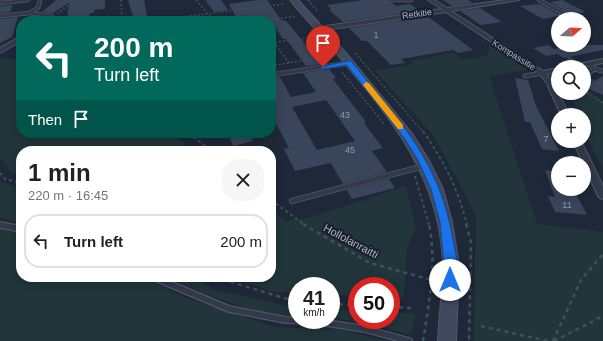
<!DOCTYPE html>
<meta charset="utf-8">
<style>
body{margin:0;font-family:Arial,sans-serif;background:#f6f6f6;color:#202124;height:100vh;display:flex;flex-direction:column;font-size:15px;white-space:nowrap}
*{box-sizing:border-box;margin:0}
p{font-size:13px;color:#757577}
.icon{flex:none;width:22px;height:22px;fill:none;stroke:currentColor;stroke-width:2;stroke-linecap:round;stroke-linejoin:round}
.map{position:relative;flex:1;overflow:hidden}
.panel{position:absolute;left:16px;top:146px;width:260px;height:136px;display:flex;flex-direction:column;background:#fff;border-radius:16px;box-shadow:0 2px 10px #0003}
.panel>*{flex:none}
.top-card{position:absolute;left:16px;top:16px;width:260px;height:122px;border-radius:16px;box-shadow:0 2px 10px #0003;background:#00695c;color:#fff;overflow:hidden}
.needle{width:26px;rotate:71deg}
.controls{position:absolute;left:551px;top:12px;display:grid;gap:8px}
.controls a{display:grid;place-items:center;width:40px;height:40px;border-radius:50%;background:#fff;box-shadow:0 2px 10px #0003;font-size:20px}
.speed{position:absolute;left:288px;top:277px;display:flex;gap:8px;font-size:20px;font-weight:700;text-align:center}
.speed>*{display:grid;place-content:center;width:52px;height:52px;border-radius:50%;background:#fff;box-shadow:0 2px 10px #0003;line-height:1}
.speed small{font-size:10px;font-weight:400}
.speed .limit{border:6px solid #d22;background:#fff;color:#111}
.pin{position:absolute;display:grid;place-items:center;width:34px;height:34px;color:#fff;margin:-41px -17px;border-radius:50% 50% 50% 0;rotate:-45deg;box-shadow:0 0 4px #0007}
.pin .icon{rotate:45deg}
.me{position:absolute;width:44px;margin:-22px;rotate:0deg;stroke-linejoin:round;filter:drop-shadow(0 0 3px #0008)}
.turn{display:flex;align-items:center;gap:14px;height:84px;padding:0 12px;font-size:18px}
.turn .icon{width:52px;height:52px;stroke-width:2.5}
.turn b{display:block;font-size:28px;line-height:34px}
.then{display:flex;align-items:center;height:38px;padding:0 12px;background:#0003;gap:8px;font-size:15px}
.round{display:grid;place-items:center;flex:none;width:42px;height:42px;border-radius:16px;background:#f6f6f6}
.headline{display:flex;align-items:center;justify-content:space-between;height:68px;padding:0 12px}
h1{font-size:24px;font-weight:800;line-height:30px}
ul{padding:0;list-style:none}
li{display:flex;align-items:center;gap:12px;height:54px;margin:0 8px 6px;padding:0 4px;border:2px solid #e0e0e0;border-radius:16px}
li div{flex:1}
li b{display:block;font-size:15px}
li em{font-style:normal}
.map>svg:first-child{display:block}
</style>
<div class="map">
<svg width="603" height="341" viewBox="0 0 603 341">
<rect width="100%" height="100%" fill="#1f2839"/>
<path fill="#21353a" d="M489 43 528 70 489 76 537 224 603 232V341H474L476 215 434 136 375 71 414 64 411 61 453 52 463 60 488 55Z
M3 58 21 60V133H172L194 151H21V176L11 172 0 157V59Z
M589 91 603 101V168L584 133V115H576L574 93Z
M0 181 21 189V225L0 217Z
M406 186 416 230 407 247 404 298 391 297V286H357V296L331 295V286H297V293L275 292 226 277H271V210L287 221 311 217Z
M0 229 21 235V277H142L186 298 275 327 343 330 386 341H0Z
M165 277H192L215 290 297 308V316C251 315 207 294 165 277Z
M331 309 357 311V320H391V312L416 314 411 335 368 323 331 318Z"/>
<path fill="#3a445a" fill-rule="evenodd" d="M56 0H105V9L94 10V13H90L89 16 67 19 69 3 53 13 42 12Z
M128 0H144L147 16 134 20Z
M205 0H221L228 10 214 12Z
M258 0H267L281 20 286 21 322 64 306 66 286 39H283L271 21 267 18 238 21 229 4Z
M364 0H389L396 6 410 4 420 11 343 22 329 10 331 9 327 5Z
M443 0H468L473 3 452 6Z
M562 0 586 12 565 15V11L550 2Z
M540 4 558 14V16L543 19 520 6Z
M13 5 10 12 0 13V6Z
M480 8 502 22 481 25 460 11Z
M427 16 473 50 458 53 453 50 401 59 405 63 391 65 367 41H362L349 28Z
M18 17 12 37 0 43V19Z
M548 45 554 49 575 45H603V50L564 58 557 54 546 56 533 48Z
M329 69 336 78 333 79 366 122 364 123 383 148 372 151 387 172 343 184 331 163 295 171 284 149 289 148 271 114V78L280 77 291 97 316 92 303 73ZM326 100 355 141 317 150 292 107Z
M603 76V95L584 87Z
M515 78 528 80 536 106 559 151 542 149 530 122H525Z
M228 133H249L253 141 233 146Z
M545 170 558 171V191L575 192 587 215 555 212 548 196 555 197Z
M389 179 395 188 352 199 347 190Z"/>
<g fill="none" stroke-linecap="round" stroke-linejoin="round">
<g stroke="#505767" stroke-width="4.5">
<path id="service-far3" d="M393 0H411
M539 0 563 13 561 15
M0 3 28 0
M31 12 38 8 40 0
M0 16 30 13 52 16V19"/>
</g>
<g stroke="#505767" stroke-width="5">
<path id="service-far2" d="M570 60 579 66
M594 69 603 71
M271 75 349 63
M525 76 542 73
M584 77 594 69 590 64"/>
</g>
<g stroke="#505767" stroke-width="6">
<path id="service-far1" d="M292 201 424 166"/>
</g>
<g stroke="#505767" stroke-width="8">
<path id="service" d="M0 225 21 229
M153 277 229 309 286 320 314 321 365 329 409 341"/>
</g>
<g stroke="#505767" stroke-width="2">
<path id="minor" d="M428 0H434L447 8 506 0H519L451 11 543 71 558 68V72L546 74 554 84 569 115H561L547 84 540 74 446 12 319 31 316 29 319 27 442 9Z
M52 17 55 19 53 21H46Z
M21 36V41L0 53V48Z
M603 59V63L583 67H570L573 65Z
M573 141H581L603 186V199L600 198 598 196Z"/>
</g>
<g stroke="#505767" stroke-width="2">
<path id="secondary" d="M290 0H298L345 52 413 135 428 159 443 189 452 222 459 265 456 341H438C439 316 443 290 443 265 441 178 391 118 338 55 323 37 305 19 290 0Z"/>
</g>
<path stroke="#3e5258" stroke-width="1.5" stroke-dasharray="2 2" stroke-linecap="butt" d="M121 0 122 21
M196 0 214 21
M308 0 317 11
M57 14 75 0
M150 21 285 4
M265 21 296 16
M271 45 275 44
M322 47 331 59
M355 53 423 132
M289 63 275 44 278 42 314 37
M271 66 329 56
M342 72 384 124
M591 80 603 85
M584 91 603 103"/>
<path stroke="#3e5258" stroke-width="2" stroke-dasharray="3 3" stroke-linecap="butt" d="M423 131C444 162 458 188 467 225
M189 133 211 151
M0 173 5 179 21 183
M415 176 429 225
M271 200 305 225"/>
<path stroke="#3e5258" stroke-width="2.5" stroke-dasharray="4 4" stroke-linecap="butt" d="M303 224 370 263 432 280
M466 224 471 242 469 341
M215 277 297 302
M331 304 357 305
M391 307 413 308
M481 326 548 341
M423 341C429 302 437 263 429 224
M553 341 581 280 603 254
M554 341 603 316"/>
<use href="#service-far3" stroke="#323a4a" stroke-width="3"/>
<use href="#service-far2" stroke="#323a4a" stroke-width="3.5"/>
<use href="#service-far1" stroke="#323a4a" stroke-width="4.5"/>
<use href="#service" stroke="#323a4a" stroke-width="5.5"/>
<use href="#minor" fill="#323a4a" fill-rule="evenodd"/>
<use href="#secondary" fill="#40485d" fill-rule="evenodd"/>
</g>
<path fill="#1a73e8" stroke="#114b97" d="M349 61H351C401 123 441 162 454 245 456 256 460 272 455 284L450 285 446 284 440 222 431 189 418 160 405 139 347 65 323 69 320 67Z"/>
<path fill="#f59e0b" d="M366 82 369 83 403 125V129H398L363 85Z"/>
<g text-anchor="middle" stroke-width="4" stroke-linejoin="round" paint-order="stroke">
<g font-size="9" fill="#adb4c6" stroke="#181f2e">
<text transform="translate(417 14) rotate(-8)" y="3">Retkitie</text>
<text transform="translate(514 55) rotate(32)" y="3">Kompassitie</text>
</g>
<g font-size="9" fill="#9098ab">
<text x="376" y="38">1</text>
<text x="345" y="118">43</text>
<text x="546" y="142">7</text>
<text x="350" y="153">45</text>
<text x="567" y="208">11</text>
</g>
<g font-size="11" fill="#adb4c6" stroke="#181f2e">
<text transform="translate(351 241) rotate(28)" y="4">Hollolanraitti</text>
</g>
</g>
</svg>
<div class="controls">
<a><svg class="needle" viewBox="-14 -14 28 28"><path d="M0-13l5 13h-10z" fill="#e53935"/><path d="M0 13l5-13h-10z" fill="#757577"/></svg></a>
<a><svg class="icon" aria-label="search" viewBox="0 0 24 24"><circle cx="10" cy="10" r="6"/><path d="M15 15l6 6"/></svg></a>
<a>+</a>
<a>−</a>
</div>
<div class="speed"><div>41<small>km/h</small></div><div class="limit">50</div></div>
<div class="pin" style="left:323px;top:67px;background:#d93025"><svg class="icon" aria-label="arrive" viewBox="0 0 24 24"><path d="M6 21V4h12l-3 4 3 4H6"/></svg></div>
<svg class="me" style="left:450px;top:280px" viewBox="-20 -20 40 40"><circle r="19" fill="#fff"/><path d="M0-13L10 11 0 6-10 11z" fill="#1a73e8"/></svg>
<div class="top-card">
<div class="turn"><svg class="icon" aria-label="left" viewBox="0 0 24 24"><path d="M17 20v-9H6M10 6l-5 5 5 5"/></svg><div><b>200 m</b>Turn left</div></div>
<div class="then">Then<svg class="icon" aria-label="arrive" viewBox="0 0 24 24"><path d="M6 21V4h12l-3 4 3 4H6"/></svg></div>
</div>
<section class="panel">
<div class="headline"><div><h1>1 min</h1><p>220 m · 16:45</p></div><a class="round"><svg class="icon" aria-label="close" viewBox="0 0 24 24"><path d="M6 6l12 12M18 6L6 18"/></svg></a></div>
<ul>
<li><svg class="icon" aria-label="left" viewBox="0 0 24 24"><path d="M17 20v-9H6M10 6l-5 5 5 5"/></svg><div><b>Turn left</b></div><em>200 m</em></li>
</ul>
</section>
</div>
